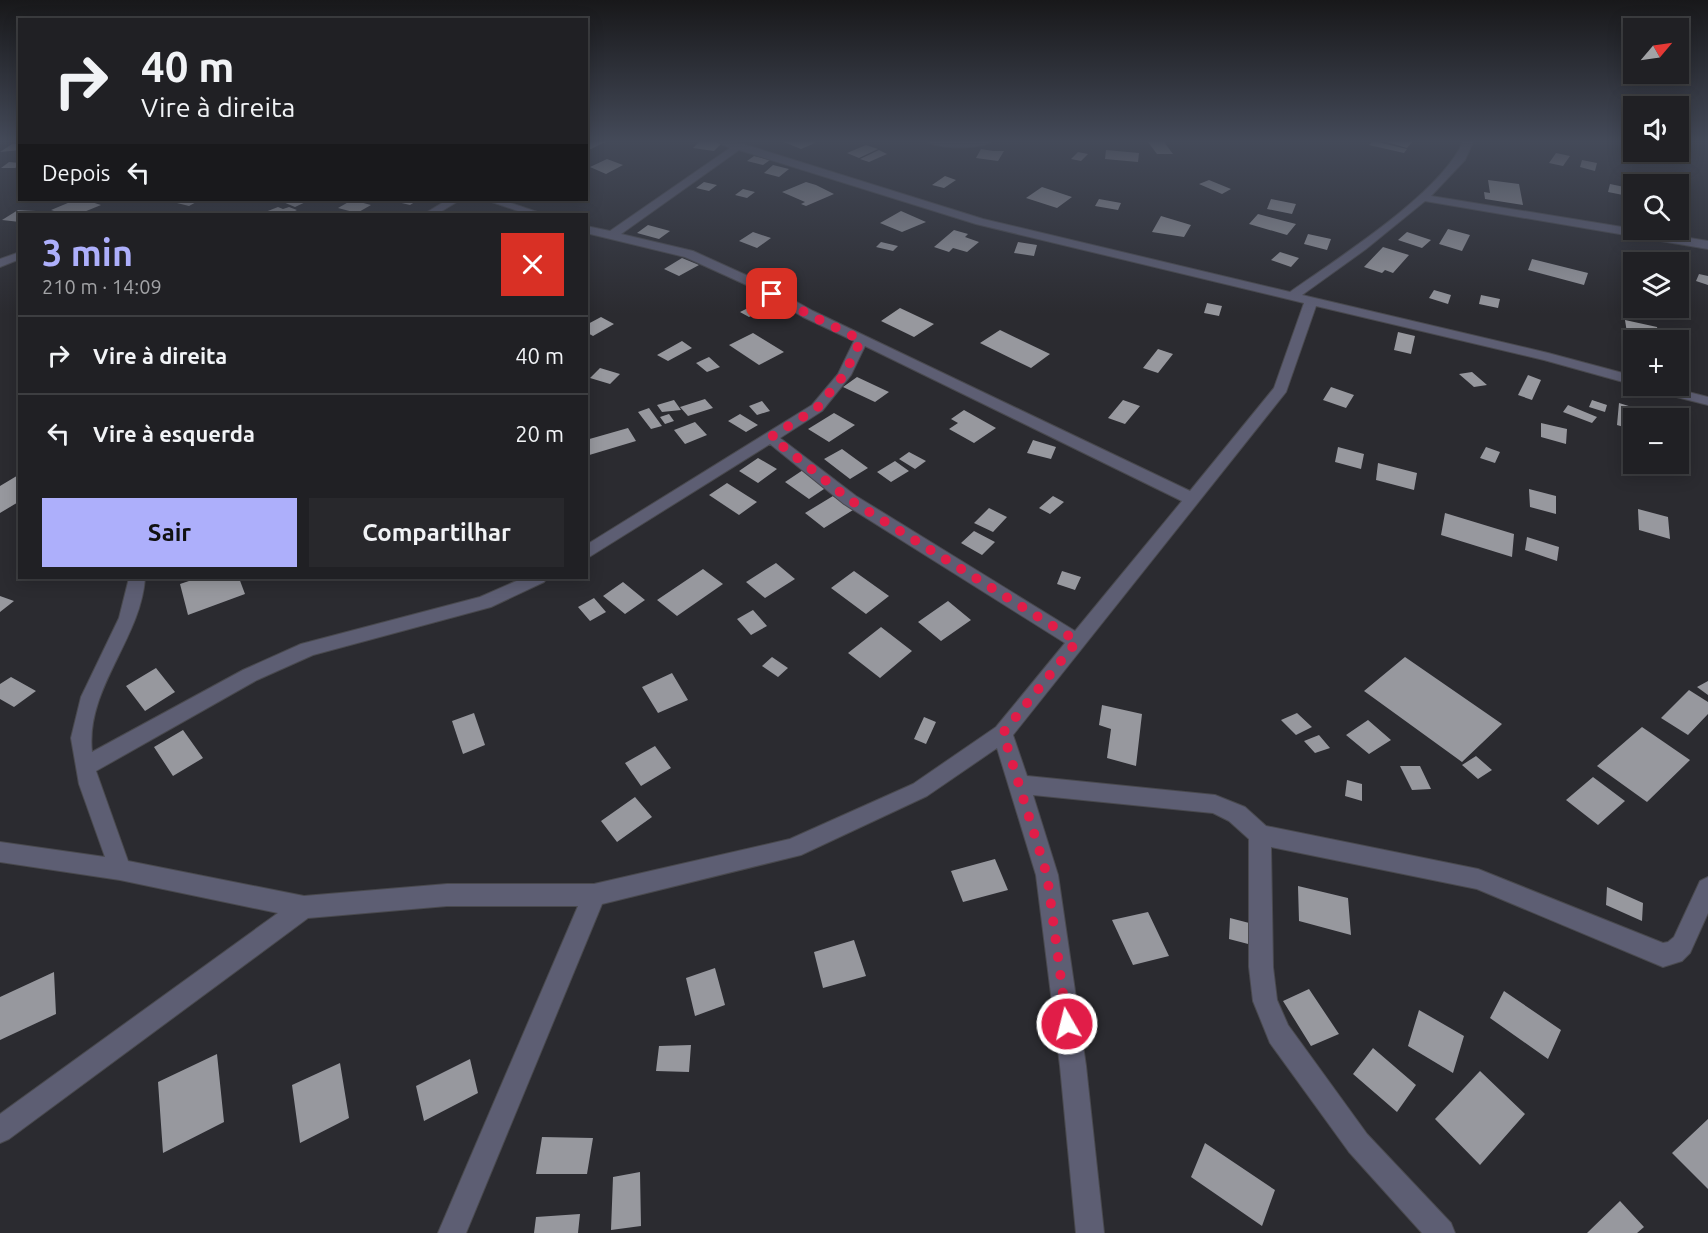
<!DOCTYPE html>
<html lang="pt">
<meta charset="utf-8">
<style>
body{margin:0;font-family:Ubuntu,sans-serif;background:#28282c;color:#f1f3f6;height:100vh;display:flex;flex-direction:column;font-size:22px;white-space:nowrap}
*{box-sizing:border-box;margin:0}
p{font-size:20px;color:#a2a3a6}
.icon{flex:none;width:33px;height:33px;fill:none;stroke:currentColor;stroke-width:2;stroke-linecap:round;stroke-linejoin:round}
.map{position:relative;flex:1;overflow:hidden}
.drawer{position:absolute;left:18px;top:213px;width:570px;height:366px;display:flex;flex-direction:column;background:#202024;border-radius:0px;box-shadow:0 3px 15px #0003,0 0 0 2px #3d3e41}
.drawer>*{flex:none}
.hud{position:absolute;left:18px;top:18px;width:570px;height:183px;border-radius:0px;box-shadow:0 3px 15px #0003,0 0 0 2px #3d3e41;background:#202024;color:#f1f3f6;overflow:hidden}
.needle{width:39px;rotate:61deg}
.tools{position:absolute;left:1623px;top:18px;display:grid;gap:12px}
.tools a{display:grid;place-items:center;width:66px;height:66px;border-radius:0px;background:#202024;box-shadow:0 3px 15px #0003,0 0 0 2px #3d3e41;font-size:30px}
.pin{position:absolute;display:grid;place-items:center;width:51px;height:51px;color:#fff;margin:-26px;border-radius:12px;box-shadow:0 3px 9px #0006}
.me{position:absolute;width:66px;margin:-33px;rotate:352deg;stroke-linejoin:round;filter:drop-shadow(0 0 4px #0008)}
.turn{display:flex;align-items:center;gap:21px;height:126px;padding:0 24px;font-size:27px}
.turn .icon{width:78px;height:78px;stroke-width:2.5}
.turn b{display:block;font-size:42px;line-height:51px}
.then{display:flex;align-items:center;height:57px;padding:0 24px;background:#0003;gap:12px;font-size:22px}
.round{display:grid;place-items:center;flex:none;width:63px;height:63px;border-radius:0px;background:#28282c}
.headline{display:flex;align-items:center;justify-content:space-between;height:102px;padding:0 24px}
h1{font-size:36px;font-weight:600;line-height:45px;color:#adaffb}
.button{display:flex;gap:12px;margin-top:auto;padding:12px 24px}
.button a{flex:1;height:69px;border-radius:0px;background:#adaffb;color:#111;font-size:24px;font-weight:600;line-height:69px;text-align:center}
.button a+a{background:#28282c;color:#f1f3f6}
ul{padding:0;list-style:none}
li{display:flex;align-items:center;gap:18px;height:78px;padding:0 24px;border-top:2px solid #3d3e41}
li div{flex:1}
li b{display:block;font-size:22px}
li em{font-style:normal}
.map>svg:first-child{display:block}
</style>
<div class="map">
<svg width="1708" height="1233" viewBox="0 0 1708 1233">
<rect width="100%" height="100%" fill="#2b2b30"/>
<path fill="#97989e" d="M586 142H605L591 149 586 148Z
M699 142H715L722 143 714 151 693 148Z
M784 142H812L815 143 801 149Z
M1148 142H1164L1173 154H1157Z
M1372 142H1377L1407 149 1404 153 1369 145Z
M1387 142H1412L1407 148Z
M12 144H20V150L0 152Z
M866 145 878 149 859 158 847 153Z
M981 149 993 151H1004L998 161 976 158Z
M879 150 887 154 869 162 860 159Z
M1106 150 1139 153 1138 162 1105 159Z
M1078 152 1088 154 1081 161 1071 159Z
M1556 153 1570 156 1563 166 1549 163Z
M754 156 770 160 763 165 747 161Z
M607 159 623 165 606 174 590 167Z
M1582 160 1597 163 1595 171 1580 167Z
M9 162 20 163V166L15 168H1Z
M773 165 789 169 779 177 764 173Z
M945 176 956 180 944 188 932 185Z
M1209 180 1231 189 1222 194 1199 184Z
M1488 180 1519 184 1523 205 1485 199 1484 192 1490 193Z
M704 182 717 185 709 191 696 188Z
M806 182 816 185 834 194 806 206 801 204 805 202 782 192Z
M1610 184 1634 189V194L1629 193 1628 196 1608 192Z
M1042 187 1072 197 1057 208 1026 198Z
M743 189 755 192 747 198 735 195Z
M1099 199 1121 203 1118 210 1095 206Z
M1271 199 1296 204 1292 214 1267 209Z
M75 200H85L101 205 79 214H63L51 210Z
M178 200H200L189 206 173 202Z
M289 200H310L295 207 283 202Z
M352 200 371 205 357 213 338 208Z
M389 200H418L410 205Z
M278 207 283 209 289 207 297 210 291 213 295 214H260Z
M18 210 36 211 31 214H20V222L2 220Z
M901 211 926 222 902 232 880 223Z
M1258 214 1296 224 1287 235 1249 224Z
M1161 216 1191 225 1184 237 1152 232Z
M648 225 670 231 659 239 637 233Z
M1448 229 1470 235 1462 251 1439 244Z
M954 230 968 234 965 237 979 242 967 252 953 248 949 252 934 247Z
M753 232 771 238 757 248 739 241Z
M1407 232 1431 240 1422 248 1398 240Z
M1308 234 1331 239 1327 250 1304 244Z
M881 242 898 246 893 251 876 247Z
M1018 242 1037 245 1034 256 1014 253Z
M1383 247 1409 255 1393 273 1385 270 1382 273 1364 267Z
M1280 252 1299 258 1291 267 1271 260Z
M682 258 699 265 679 276 664 269Z
M1532 259 1588 273 1584 285 1528 270Z
M1699 274 1708 276V285L1696 281Z
M1434 290 1451 295 1448 304 1429 298Z
M1481 295 1500 299 1498 308 1479 304Z
M758 303 767 308 749 317 740 312Z
M1207 303 1222 306 1219 316 1204 313Z
M900 308 934 324 914 337 881 321Z
M1652 308 1666 311 1664 318 1649 313Z
M601 317 614 324 593 336 586 332V325Z
M1625 320 1657 327 1660 340 1627 333Z
M1000 330 1050 354 1031 368 980 343Z
M1398 332 1415 336 1411 354 1394 350Z
M753 333 784 352 759 365 729 345Z
M682 341 692 348 668 361 657 355Z
M1158 349 1173 354 1158 373 1143 368Z
M709 357 720 367 707 372 696 363Z
M600 368 620 374 610 384 590 378Z
M1472 372 1487 385 1474 387 1459 374Z
M1528 375 1541 380 1532 400 1518 395Z
M857 377 889 392 875 402 843 387Z
M1331 387 1354 395 1346 408 1323 400Z
M705 399 713 408 688 416 680 407Z
M674 400 681 410 662 412 657 405Z
M1123 400 1140 406 1125 424 1108 418Z
M1592 400 1607 405 1605 412 1589 407Z
M762 401 770 411 757 415 749 406Z
M1619 403 1645 411 1644 418H1634V430L1617 425Z
M1568 405 1597 417 1592 423 1563 412Z
M649 408 662 426 651 429 638 412Z
M964 410 996 428 974 443 949 429 958 423 951 419Z
M834 413 855 425 829 442 808 429Z
M669 414 674 421 665 424 660 417Z
M740 414 758 425 746 432 728 421Z
M695 422 707 435 685 444 674 430Z
M1541 423 1567 429 1566 444 1541 437Z
M628 428 636 441 586 456V440Z
M1033 440 1056 447 1051 459 1027 453Z
M1338 447 1364 454 1361 469 1335 462Z
M1486 447 1500 452 1495 463 1480 458Z
M842 449 868 468 850 479 824 459Z
M909 452 926 461 915 469 899 459Z
M758 458 777 469 758 483 739 471Z
M895 461 909 471 891 482 877 472Z
M1378 463 1417 473 1414 490 1376 480Z
M803 470 827 487 809 499 785 482Z
M20 474V501L0 513V486Z
M727 483 757 502 739 515 709 495Z
M1529 489 1556 496V514L1530 507Z
M833 496 853 510 824 528 805 513Z
M1053 496 1064 502 1050 514 1039 508Z
M989 508 1007 517 993 532 974 523Z
M1638 509 1668 517 1670 539 1639 530Z
M1445 513 1514 534 1512 557 1441 535Z
M974 531 995 542 982 555 961 543Z
M1527 537 1559 547 1557 561 1525 550Z
M776 563 795 579 765 598 746 582Z
M703 569 723 584 677 616 657 600Z
M854 571 889 596 866 614 831 588Z
M1062 571 1081 577 1075 590 1057 584Z
M198 578H239L245 594 188 615 180 584Z
M623 582 645 600 625 614 603 596Z
M0 596 14 601 0 612Z
M594 598 606 612 590 621 578 607Z
M948 601 971 620 941 641 918 622Z
M753 610 767 626 751 635 737 619Z
M881 627 912 651 880 678 848 653Z
M772 657 788 668 778 677 762 666Z
M1405 657 1502 724 1462 762 1364 691Z
M156 668 175 692 145 711 126 686Z
M672 673 688 700 658 713 642 687Z
M11 677 36 691 14 707 0 699V684Z
M1708 681V695L1697 687Z
M1689 690 1708 702V714L1688 735 1661 718Z
M1102 705 1142 714 1136 766 1107 758 1111 729 1099 725Z
M474 713 485 745 463 754 452 721Z
M1297 713 1312 727 1296 735 1281 720Z
M924 717 936 722 926 744 914 739Z
M1368 720 1391 740 1369 754 1346 735Z
M1642 727 1690 760 1647 802 1597 766Z
M183 730 203 758 173 776 154 747Z
M1319 735 1330 748 1315 753 1304 741Z
M655 746 671 768 641 786 625 763Z
M1476 756 1492 770 1478 779 1462 765Z
M1400 766H1420L1431 789 1412 790Z
M1593 777 1625 801 1598 825 1566 800Z
M1347 780 1362 784V801L1345 796Z
M635 797 652 817 617 842 601 821Z
M995 859 1008 890 963 902 951 871Z
M1298 886 1348 898 1351 935 1299 921Z
M1607 887 1643 903 1642 921 1606 905Z
M1148 912 1169 956 1133 965 1112 920Z
M1230 918 1253 924 1252 945 1229 939Z
M854 940 866 976 823 988 814 952Z
M715 968 725 1005 695 1016 686 978Z
M54 972 56 1014 0 1040V997Z
M1309 989 1339 1034 1311 1046 1283 1001Z
M1504 991 1561 1030 1548 1059 1490 1018Z
M1419 1010 1464 1036 1453 1073 1408 1046Z
M691 1045 689 1072 656 1071 659 1046Z
M1373 1048 1416 1085 1397 1112 1353 1074Z
M217 1054 224 1122 163 1153 158 1082Z
M470 1059 478 1093 424 1121 416 1086Z
M340 1063 349 1118 300 1143 292 1085Z
M1480 1071 1525 1114 1480 1165 1435 1119Z
M1708 1119V1189L1672 1153Z
M542 1137 593 1138 587 1174H536Z
M1205 1143 1275 1190 1262 1226 1191 1177Z
M640 1172 641 1226 611 1230 613 1177Z
M1620 1201 1644 1227 1637 1233H1587Z
M580 1214 578 1233H534L536 1217Z"/>
<g fill="none" stroke-linecap="round" stroke-linejoin="round">
<g stroke="#49494e" stroke-width="2">
<path id="street" d="M718 142 743 144 983 219 1290 292C1338 258 1440 194 1463 142H1473L1465 160 1431 196 1708 241V249L1425 201 1366 249 1302 295 1548 353 1634 376V385L1544 360 1316 306 1286 392 1013 735 1027 776 1215 795 1245 807 1266 826 1478 869 1663 943 1668 942 1674 937 1700 881 1708 877V913L1690 953 1682 961 1663 967 1477 889 1271 847 1273 967 1277 1000 1288 1025 1367 1134 1451 1223 1455 1233H1422L1349 1152 1270 1043 1253 1001 1249 967V839L1229 821 1213 813 1033 795 1058 875 1086 1066 1104 1233H1076L1060 1066 1036 875 997 748 927 796 801 855 602 904 466 1233H438L578 906H447L308 918 9 1139 0 1143V1114L278 913 120 880 0 862V842L105 857 79 784 71 738 81 697 119 618 129 578H145C141 639 85 689 92 752L243 670 301 644 480 597 523 578H547L544 582 491 607 313 655 257 680 96 771 128 861 304 896 447 884H594L790 839 913 784 996 727 1065 643 844 504 770 444 586 559V545L812 405 838 374 854 341 803 317 751 287 685 257 586 233V226L610 231 730 148ZM739 150 976 224 1304 303 1274 388 1190 491 813 311 759 281 693 251 621 234ZM865 346 1182 501 1075 631 856 496 780 438 822 411 851 375Z
M929 142H990C981 149 938 149 929 142Z
M447 200H460L437 214H424Z
M486 200H502L543 214H527Z
M20 252V259L0 267V259Z
M1643 386H1665L1708 397V405L1645 389Z"/>
</g>
<use href="#street" fill="#5d5e73" fill-rule="evenodd"/>
</g>
<linearGradient id="sky" x2="0" y2="1"><stop stop-color="#18181a"/><stop offset="0.45" stop-color="#444a59"/><stop offset="1" stop-color="#444a59" stop-opacity="0"/></linearGradient>
<rect width="1708" height="314" fill="url(#sky)"/>
<g fill="none" stroke-linecap="round" stroke-linejoin="round">
<path stroke="#e11d48" stroke-width="10" stroke-dasharray="0 18" d="M772 294 808 314 861 340 844 375 817 408 771 437 850 500 1077 641 1003 733 1047 875 1067 1024"/>
</g>
</svg>
<div class="tools">
<a><svg class="needle" viewBox="-14 -14 28 28"><path d="M0-13l5 13h-10z" fill="#e53935"/><path d="M0 13l5-13h-10z" fill="#a2a3a6"/></svg></a>
<a><svg class="icon" aria-label="sound" viewBox="0 0 24 24"><path d="M4 9h4l5-4v14l-5-4H4zM17 9q2 3 0 6"/></svg></a>
<a><svg class="icon" aria-label="search" viewBox="0 0 24 24"><circle cx="10" cy="10" r="6"/><path d="M15 15l6 6"/></svg></a>
<a><svg class="icon" aria-label="layers" viewBox="0 0 24 24"><path d="M12 4l9 5-9 5-9-5zM3 14l9 5 9-5"/></svg></a>
<a>+</a>
<a>−</a>
</div>
<div class="pin" style="left:772px;top:294px;background:#d93025"><svg class="icon" aria-label="arrive" viewBox="0 0 24 24"><path d="M6 21V4h12l-3 4 3 4H6"/></svg></div>
<svg class="me" style="left:1067px;top:1024px" viewBox="-20 -20 40 40"><circle r="17" fill="#e11d48" stroke="#fff" stroke-width="3"/><path d="M0-11L8 9 0 5-8 9z" fill="#fff"/></svg>
<div class="hud">
<div class="turn"><svg class="icon" aria-label="right" viewBox="0 0 24 24"><path d="M7 20v-9h11M14 6l5 5-5 5"/></svg><div><b>40 m</b>Vire à direita</div></div>
<div class="then">Depois<svg class="icon" aria-label="left" viewBox="0 0 24 24"><path d="M17 20v-9H6M10 6l-5 5 5 5"/></svg></div>
</div>
<section class="drawer">
<div class="headline"><div><h1>3 min</h1><p>210 m · 14:09</p></div><a class="round" style="background:#d93025;color:#fff"><svg class="icon" aria-label="close" viewBox="0 0 24 24"><path d="M6 6l12 12M18 6L6 18"/></svg></a></div>
<ul>
<li><svg class="icon" aria-label="right" viewBox="0 0 24 24"><path d="M7 20v-9h11M14 6l5 5-5 5"/></svg><div><b>Vire à direita</b></div><em>40 m</em></li>
<li><svg class="icon" aria-label="left" viewBox="0 0 24 24"><path d="M17 20v-9H6M10 6l-5 5 5 5"/></svg><div><b>Vire à esquerda</b></div><em>20 m</em></li>
</ul>
<div class="button"><a>Sair</a><a>Compartilhar</a></div>
</section>
</div>
